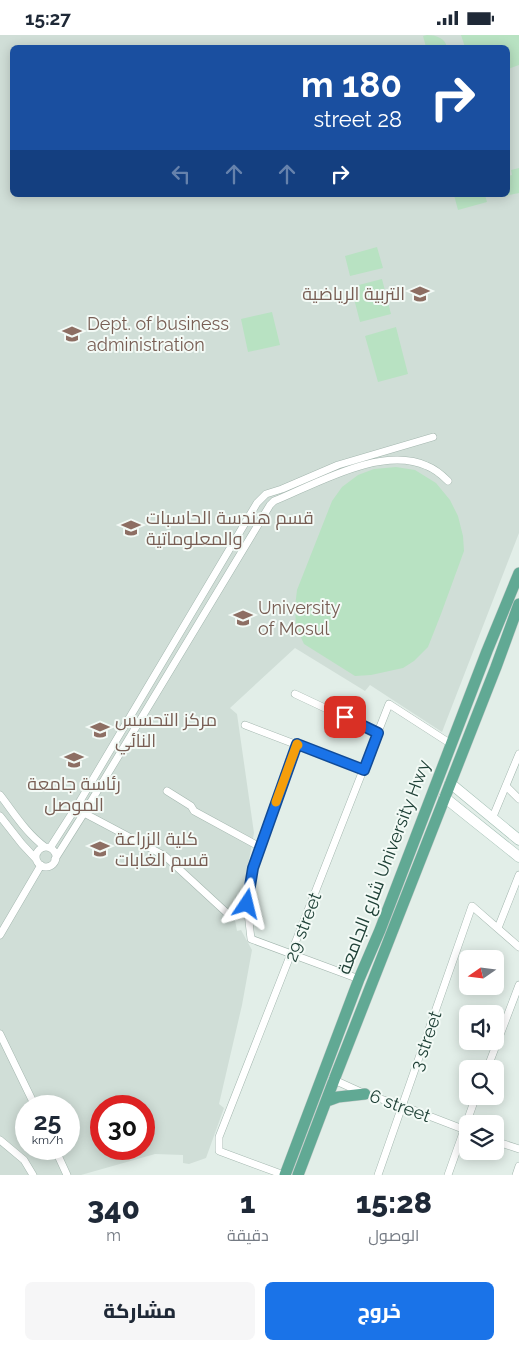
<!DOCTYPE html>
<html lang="ar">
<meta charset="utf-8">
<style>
body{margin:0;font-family:Raleway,Cairo,sans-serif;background:#f6f6f7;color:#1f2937;direction:rtl;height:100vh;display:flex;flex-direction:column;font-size:19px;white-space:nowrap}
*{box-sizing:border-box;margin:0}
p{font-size:16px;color:#747a83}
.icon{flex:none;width:28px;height:28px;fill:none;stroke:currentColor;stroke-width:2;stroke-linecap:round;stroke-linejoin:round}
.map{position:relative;height:1140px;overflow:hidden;direction:ltr}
.panel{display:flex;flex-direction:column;background:#fff;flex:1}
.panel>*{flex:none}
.top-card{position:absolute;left:10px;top:10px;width:500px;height:152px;border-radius:8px;box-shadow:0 2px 12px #0003;direction:rtl;background:#1a4fa0;color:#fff;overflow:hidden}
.needle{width:32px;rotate:256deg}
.tools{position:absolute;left:459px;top:915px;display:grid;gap:10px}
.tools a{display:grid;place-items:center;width:45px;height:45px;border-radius:8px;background:#fff;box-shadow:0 2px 12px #0003;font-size:25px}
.speed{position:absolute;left:15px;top:1060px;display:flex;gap:10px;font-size:25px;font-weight:700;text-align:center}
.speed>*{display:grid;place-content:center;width:65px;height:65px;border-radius:50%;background:#fff;box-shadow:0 2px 12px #0003;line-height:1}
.speed small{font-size:12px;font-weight:400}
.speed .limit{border:8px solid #d22;background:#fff;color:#111}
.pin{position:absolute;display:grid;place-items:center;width:42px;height:42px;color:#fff;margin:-21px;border-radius:10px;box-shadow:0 2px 8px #0006}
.me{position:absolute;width:55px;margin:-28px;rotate:10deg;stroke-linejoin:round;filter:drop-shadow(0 0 4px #0008)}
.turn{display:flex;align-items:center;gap:18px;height:105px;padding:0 25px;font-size:22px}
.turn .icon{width:65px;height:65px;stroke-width:2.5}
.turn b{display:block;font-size:35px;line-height:42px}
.lanes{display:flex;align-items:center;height:48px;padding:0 25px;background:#0003;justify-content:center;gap:25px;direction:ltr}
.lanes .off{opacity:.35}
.eta{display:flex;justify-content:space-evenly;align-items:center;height:85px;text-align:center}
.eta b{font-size:30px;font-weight:800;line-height:35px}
.button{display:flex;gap:10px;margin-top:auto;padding:10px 25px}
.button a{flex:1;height:58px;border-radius:8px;background:#1a73e8;color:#fff;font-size:20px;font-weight:800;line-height:58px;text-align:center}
.button a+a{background:#f6f6f7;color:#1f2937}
.status{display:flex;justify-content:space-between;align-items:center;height:35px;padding:0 25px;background:#fff;direction:ltr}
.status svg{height:14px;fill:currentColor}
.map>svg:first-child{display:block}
</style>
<div class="status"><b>15:27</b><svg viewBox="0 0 49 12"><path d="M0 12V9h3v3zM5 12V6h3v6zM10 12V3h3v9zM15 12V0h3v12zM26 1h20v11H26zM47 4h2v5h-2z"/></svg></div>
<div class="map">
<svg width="519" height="1140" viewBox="0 0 519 1140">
<rect width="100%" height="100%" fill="#e2eee8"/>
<path fill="#d0ded7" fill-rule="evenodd" d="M0 0H519V498L442 697 370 650 365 656 295 613 230 673 237 679 254 798 239 879 235 885 237 896 241 895 252 915 242 970 219 1069 224 1073 206 1123 189 1129 183 1128V1120L155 1119 81 1140H0ZM12 12H508V160H12ZM26 1071H69V1114H26ZM101 1071H144V1114H101Z"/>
<path fill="#b8e2c2" d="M427 0C436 0 445 3 447 12H426L423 1Z
M461 0H519V30L508 34V12H465Z
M519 133V158L505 161V160H508V141L512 140 511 135Z
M454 160H485L487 167 458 175Z
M377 212 383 233 350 241 345 221Z
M382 244 391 279 360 287 351 252Z
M272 277 280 310 248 317 241 284Z
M396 292 408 339 378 347 365 301Z
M396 432 415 435 436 448 450 465 458 481 463 501 464 516 441 579 428 612 414 626 403 633 371 640 355 641 304 609 296 592 295 572 297 555 332 466 342 452 358 440 374 434Z"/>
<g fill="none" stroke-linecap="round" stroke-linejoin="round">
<g stroke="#a4b7af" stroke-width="8">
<path id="street" d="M295 659 378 698
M245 690 363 735
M297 709 253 833 247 869 251 904 359 944
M506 751 519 764
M167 756 191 771 194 776 260 812
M0 760C14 778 26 798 45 812
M84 778 165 821 228 879
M0 781 22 809 36 824
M492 784 519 719
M36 822a10 10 0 1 1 20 0a10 10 0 1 1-20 0Z
M50 813 80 766 257 468 266 459 282 454 338 430 433 402
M55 824 84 778 270 470 274 466C316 449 382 410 427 431 435 434 442 440 448 446
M498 893 519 840
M0 900 41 830
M0 999 35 1071
M487 1034 519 950
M332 1044 365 1059 403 1071 468 1096
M0 1105 24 1125 33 1140
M495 1106 519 1114
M55 1114 67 1140
M284 1140 219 1116V1102L389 669 451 709
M378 1140 472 871 519 912
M448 1140 476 1061
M516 1140 519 1131"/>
</g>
<g stroke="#a1beb3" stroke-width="11">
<path id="secondary" d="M450 748 519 805
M444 762 519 822"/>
</g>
<g stroke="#c0cac7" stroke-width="12">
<path id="primary" d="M327 1066 338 1062 365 1059
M285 1140 359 944 380 895 487 616 519 538
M298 1140 334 1045 496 632 519 569"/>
</g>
<use href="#street" stroke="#fff" stroke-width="7"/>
<use href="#secondary" stroke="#fff" stroke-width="10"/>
<use href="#primary" stroke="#61a994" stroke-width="11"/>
</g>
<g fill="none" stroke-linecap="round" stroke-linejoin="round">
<g stroke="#114b97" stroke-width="12">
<path id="route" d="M247 869 253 833 297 709 364 735 378 698 345 682"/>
</g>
<use href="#route" stroke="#1a73e8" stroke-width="9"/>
<path stroke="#f59e0b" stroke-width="9" d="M276 767 297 709 298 710"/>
</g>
<defs>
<g id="university-bare" transform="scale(1.5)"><path d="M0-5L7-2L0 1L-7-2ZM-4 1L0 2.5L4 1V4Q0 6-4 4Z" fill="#8d6e63" stroke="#f3faf6" stroke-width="2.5" paint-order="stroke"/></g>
</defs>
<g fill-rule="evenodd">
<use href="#university-bare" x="420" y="259"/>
<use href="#university-bare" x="72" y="299"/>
<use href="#university-bare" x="131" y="493"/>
<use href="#university-bare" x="243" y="583"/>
<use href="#university-bare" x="100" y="695"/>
<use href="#university-bare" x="74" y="725"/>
<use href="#university-bare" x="100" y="814"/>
</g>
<g text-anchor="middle" stroke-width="4" stroke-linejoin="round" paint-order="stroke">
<g font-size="18" fill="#785e54" stroke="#f3faf6" text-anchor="start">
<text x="405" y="265" text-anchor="end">التربية الرياضية</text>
<text x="87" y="295">Dept. of business<tspan x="87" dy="21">administration</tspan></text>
<text x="146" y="489">قسم هندسة الحاسبات<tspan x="146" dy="21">والمعلوماتية</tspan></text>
<text x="258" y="579">University<tspan x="258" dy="21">of Mosul</tspan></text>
<text x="115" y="691">مركز التحسس<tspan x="115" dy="21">النائي</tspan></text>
<text x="74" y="755" text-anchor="middle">رئاسة جامعة<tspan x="74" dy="21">الموصل</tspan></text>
<text x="115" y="810">كلية الزراعة<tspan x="115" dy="21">قسم الغابات</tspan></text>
</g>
<g font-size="18" fill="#1f4137" stroke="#f3faf6">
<text transform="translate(384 832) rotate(-69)" y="6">شارع الجامعة University Hwy</text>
<text transform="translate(303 892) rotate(-69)" y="6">29 street</text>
<text transform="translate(426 1006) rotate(-71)" y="6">3 street</text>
<text transform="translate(400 1071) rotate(20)" y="6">6 street</text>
</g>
</g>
</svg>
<div class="tools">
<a><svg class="needle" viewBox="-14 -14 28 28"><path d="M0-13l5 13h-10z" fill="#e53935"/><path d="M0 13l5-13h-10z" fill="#747a83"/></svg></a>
<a><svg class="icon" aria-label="sound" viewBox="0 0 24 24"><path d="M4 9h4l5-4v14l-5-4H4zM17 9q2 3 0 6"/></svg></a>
<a><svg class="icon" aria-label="search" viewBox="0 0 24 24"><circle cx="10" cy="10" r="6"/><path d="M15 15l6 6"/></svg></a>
<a><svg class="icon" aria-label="layers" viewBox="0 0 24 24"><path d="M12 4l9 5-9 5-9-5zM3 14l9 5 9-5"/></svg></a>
</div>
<div class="speed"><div>25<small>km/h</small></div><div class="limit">30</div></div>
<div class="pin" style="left:345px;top:682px;background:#d93025"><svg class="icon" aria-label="arrive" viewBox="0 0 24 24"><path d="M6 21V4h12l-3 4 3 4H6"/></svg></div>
<svg class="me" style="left:247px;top:869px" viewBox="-20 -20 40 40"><path d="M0-17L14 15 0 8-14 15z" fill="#1a73e8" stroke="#fff" stroke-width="4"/></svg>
<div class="top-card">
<div class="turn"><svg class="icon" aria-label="right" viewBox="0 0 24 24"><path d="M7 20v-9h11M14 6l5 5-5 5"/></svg><div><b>180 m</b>28 street</div></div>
<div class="lanes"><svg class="icon off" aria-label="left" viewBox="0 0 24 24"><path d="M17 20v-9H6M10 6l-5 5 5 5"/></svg><svg class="icon off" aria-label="ahead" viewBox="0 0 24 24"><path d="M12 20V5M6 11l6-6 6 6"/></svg><svg class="icon off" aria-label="ahead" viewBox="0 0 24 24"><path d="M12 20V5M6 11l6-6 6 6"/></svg><svg class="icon" aria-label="right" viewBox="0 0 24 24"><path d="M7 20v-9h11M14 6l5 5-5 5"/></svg></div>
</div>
</div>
<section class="panel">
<div class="eta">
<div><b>15:28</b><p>الوصول</p></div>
<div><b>1</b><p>دقيقة</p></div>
<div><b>340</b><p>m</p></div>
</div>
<div class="button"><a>خروج</a><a>مشاركة</a></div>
</section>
